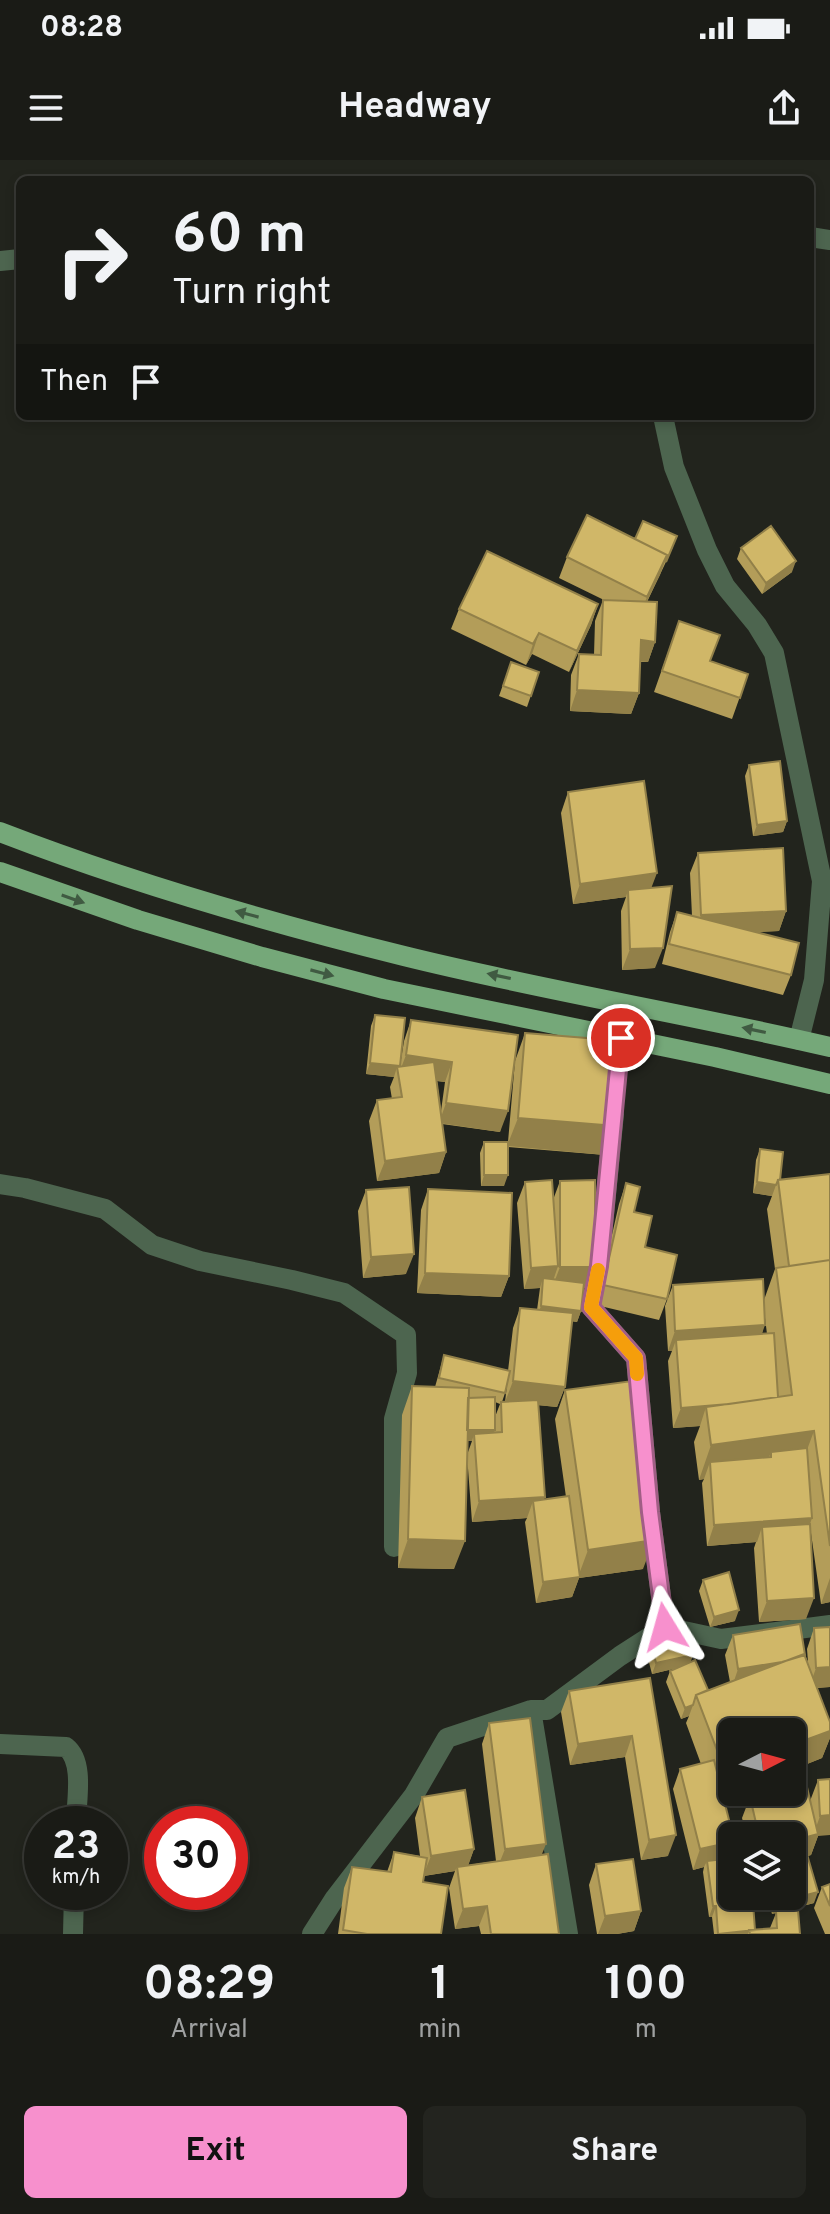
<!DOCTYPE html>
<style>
body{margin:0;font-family:Overpass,sans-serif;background:#23241f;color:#f1f3f6;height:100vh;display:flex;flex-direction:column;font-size:30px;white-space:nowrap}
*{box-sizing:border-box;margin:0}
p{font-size:26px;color:#9fa1a1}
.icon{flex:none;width:44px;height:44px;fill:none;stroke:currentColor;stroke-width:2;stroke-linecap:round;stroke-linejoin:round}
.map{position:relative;height:1774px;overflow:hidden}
.sheet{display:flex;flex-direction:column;background:#1a1b16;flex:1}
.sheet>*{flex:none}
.top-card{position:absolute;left:16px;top:16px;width:798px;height:244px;border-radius:12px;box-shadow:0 4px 12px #0003,0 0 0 2px #383935;background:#1a1b16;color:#f1f3f6;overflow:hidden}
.needle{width:52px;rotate:84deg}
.controls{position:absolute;left:718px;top:1558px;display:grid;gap:16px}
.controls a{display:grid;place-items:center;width:88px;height:88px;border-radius:12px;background:#1a1b16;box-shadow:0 4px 12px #0003,0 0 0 2px #383935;font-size:40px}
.speed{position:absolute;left:24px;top:1646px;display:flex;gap:16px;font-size:40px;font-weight:700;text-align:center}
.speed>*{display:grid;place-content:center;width:104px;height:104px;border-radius:50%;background:#1a1b16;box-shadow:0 4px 12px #0003,0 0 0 2px #383935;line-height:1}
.speed small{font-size:20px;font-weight:400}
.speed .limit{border:12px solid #d22;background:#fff;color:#111}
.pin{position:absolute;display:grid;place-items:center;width:68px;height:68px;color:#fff;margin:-34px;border:4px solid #fff;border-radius:50%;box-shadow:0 2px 8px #0007}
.me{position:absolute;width:88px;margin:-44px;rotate:352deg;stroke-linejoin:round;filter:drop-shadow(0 0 6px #0008)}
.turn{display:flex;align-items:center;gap:28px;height:168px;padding:0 24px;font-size:36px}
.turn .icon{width:104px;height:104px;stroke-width:2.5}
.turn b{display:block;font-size:56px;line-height:68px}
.then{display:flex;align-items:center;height:76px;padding:0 24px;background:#0003;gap:16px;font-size:30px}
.eta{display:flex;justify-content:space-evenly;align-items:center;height:136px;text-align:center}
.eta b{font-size:48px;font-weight:700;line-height:56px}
.action{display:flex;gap:16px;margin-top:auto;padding:16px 24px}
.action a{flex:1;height:92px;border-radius:12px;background:#f790cd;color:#111;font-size:32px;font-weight:700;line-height:92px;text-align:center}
.action a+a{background:#23241f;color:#f1f3f6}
.status{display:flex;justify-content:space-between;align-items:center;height:56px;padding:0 40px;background:#1a1b16;direction:ltr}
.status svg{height:22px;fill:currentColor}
header{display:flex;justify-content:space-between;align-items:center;height:104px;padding:0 24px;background:#1a1b16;font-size:36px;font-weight:700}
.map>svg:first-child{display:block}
</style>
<div class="status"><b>08:28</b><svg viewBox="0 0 49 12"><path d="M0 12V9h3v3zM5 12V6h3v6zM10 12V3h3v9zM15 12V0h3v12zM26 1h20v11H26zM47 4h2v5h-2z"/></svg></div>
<header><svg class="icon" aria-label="menu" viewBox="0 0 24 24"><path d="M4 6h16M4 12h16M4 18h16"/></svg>Headway<svg class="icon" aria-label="share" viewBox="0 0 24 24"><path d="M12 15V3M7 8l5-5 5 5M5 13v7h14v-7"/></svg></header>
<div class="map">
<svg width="830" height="1774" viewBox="0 0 830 1774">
<rect width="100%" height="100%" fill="#22241d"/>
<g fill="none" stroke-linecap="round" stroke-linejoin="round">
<path stroke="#4d654f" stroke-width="20" d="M810 77 830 80
M0 101 20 99
M663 256 674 307 707 390 725 426 757 465 774 493 822 721 814 820 799 880
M614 954 599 1106 591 1147 636 1198 650 1352 665 1467
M0 1024 25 1028 105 1049 152 1085 200 1101 292 1120 344 1133 406 1175 407 1213 394 1259V1387
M531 1550 568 1774
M0 1584 66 1587C85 1602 76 1642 76 1664
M73 1774 74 1732
M312 1774 335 1738 414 1635 447 1578 531 1550H547L620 1496 665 1467 721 1479 830 1465"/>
<path stroke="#75a879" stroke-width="20" d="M0 672C132 723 267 762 404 796 545 831 689 854 830 887
M0 712 138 760 262 797 384 829 715 897 830 924"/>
</g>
<path fill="#b39d59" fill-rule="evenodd" d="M635 379 673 387 647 442 655 482 648 502H640L639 533 631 554 570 551 571 515 579 494 594 495 595 461 603 440H604L559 418 567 397Z
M741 388 792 412 762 434 737 399Z
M598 444 591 465 569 512 532 494 526 505 451 469 459 449Z
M679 461 710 501 748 514 732 559 654 532Z
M511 502 539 512 527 547 499 536Z
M749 605 787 661 783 672 753 676 745 616Z
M568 632 652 728 655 808 622 810 621 751 626 737 573 744 561 653Z
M698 693 786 751 779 771 757 772 791 815 783 835 662 804 670 772 677 752 692 756 690 713Z
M375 855 400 906 404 881 411 860 518 875 500 972 442 964 446 992 439 1013 377 1021 369 961 377 940 392 939 390 927 394 917 366 914 371 866ZM437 921 445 922 441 951Z
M525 873 605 995 508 987 504 1026H481L480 993 484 982H508L515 901Z
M760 989 780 1020 830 1014V1442L821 1444 810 1366 806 1459 759 1462 754 1388 756 1382 707 1386 702 1323 704 1319 699 1320 694 1282 700 1266 673 1268 668 1201 672 1191H668L665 1146 673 1125 764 1140 775 1109 767 1049 772 1036 753 1033 756 1000ZM765 1158 767 1174H762Z
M560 1021 588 1128H584L581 1151 577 1162 572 1161 565 1227 557 1247 538 1245 544 1340 566 1337 555 1259 565 1230 643 1409 579 1418 572 1437 536 1443 525 1362 527 1358 472 1362 467 1295 472 1281H467L454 1409 398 1408 402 1255 412 1226 435 1227 444 1195 508 1211 513 1168 520 1148 537 1150 540 1128 524 1129 517 1043 525 1022 553 1040ZM507 1225 505 1242H502L505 1233ZM495 1242 500 1244 495 1257Z
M626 1023 645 1087 667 1139 659 1160 596 1145 619 1044Z
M428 1029 509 1116 501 1137 417 1133 421 1050Z
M366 1030 406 1114 363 1118 358 1051Z
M703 1420 735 1461 710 1467 699 1431Z
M830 1467V1527L817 1528 830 1562V1578L822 1598 792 1610V1572L723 1636 732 1688 728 1698 743 1744 755 1770 770 1768 776 1753 772 1754 767 1736H792V1676H747L742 1658 750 1637 810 1641 818 1620 830 1619 818 1676 811 1695 808 1696 814 1743 784 1751 800 1774H714L712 1757H709L703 1712 704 1707 693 1710 673 1629 680 1609 701 1604 686 1563 689 1556 681 1559 666 1522 670 1511 677 1508 652 1514 645 1487 649 1476 693 1495 690 1503 708 1530 730 1522 725 1495 733 1475 805 1495 808 1502 807 1489 814 1468Z
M650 1518 668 1696 641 1700 625 1597 570 1605 561 1552 569 1531Z
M489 1563 541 1695 559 1774H481L479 1766 455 1769 449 1728 455 1711 424 1716 423 1722 441 1774H338L344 1728 352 1707 387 1712 394 1692 420 1696 415 1658 422 1637 474 1689 468 1705 496 1701 482 1584Z
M596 1704 641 1751 634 1771 617 1774H597L589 1725Z
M830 1724V1774H825L814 1748 822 1727Z"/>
<path fill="#928049" d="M667 395 660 415 639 457 647 437Z
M796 401 792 412 762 434 766 423Z
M598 444 591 465 569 512 577 491Z
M539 473 532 494 526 505 533 484Z
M641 480 655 482 648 502 633 501Z
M577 530 639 533 631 554 570 551Z
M787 661 783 672 753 676 757 665Z
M657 713 649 734 628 730 626 737 573 744 580 724Z
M786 751 779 771 693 775 701 755Z
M663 788 655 808 622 810 630 789Z
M406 895 452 902 445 922 398 916Z
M370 903 400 906 397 907 394 917 366 914Z
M446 943 508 951 500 972 439 963Z
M518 958 616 966 605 995 507 986Z
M446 992 439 1013 377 1021 385 1001Z
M484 1015H508L504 1026H481Z
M757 1022 776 1025 772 1036 753 1033Z
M414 1094 406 1114 363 1118 371 1097Z
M558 1106 551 1127 543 1118 540 1128 524 1129 531 1108Z
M560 1107H595L588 1128H552Z
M425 1113 509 1116 501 1137 417 1133Z
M541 1146 581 1151 577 1162 537 1157Z
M765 1165 758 1185 676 1180 672 1191H668L675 1171Z
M513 1221 565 1227 557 1247 505 1242Z
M778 1241 706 1247 700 1266 673 1268 681 1248Z
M463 1270H495L491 1280 474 1274 472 1281H459Z
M814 1271 801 1306 771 1297V1292L764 1311 710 1302 704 1319 699 1320 711 1285Z
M545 1337 538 1357 533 1341 527 1358 472 1362 479 1341Z
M812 1358 805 1379 762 1367 757 1382 707 1386 714 1365Z
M408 1379 465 1381 454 1409 398 1408Z
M654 1380 643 1409 579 1418 572 1437 536 1443 543 1422 578 1417 588 1390Z
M830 1418V1442L821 1444Z
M814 1438 806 1459 759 1462 767 1441Z
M739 1450 735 1461 710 1467 714 1457Z
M693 1495 689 1505 652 1514 656 1503Z
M805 1499 731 1530 738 1509Z
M830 1507V1527L809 1528 816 1508Z
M693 1545 689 1556 681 1559 685 1548Z
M830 1571V1578L822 1598 792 1610V1585Z
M632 1576 625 1597 570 1605 578 1584Z
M732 1609V1632H735L714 1640 725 1611Z
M830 1655V1675L818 1676 811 1695 792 1700V1681L813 1676 820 1656Z
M676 1675 668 1696 641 1700 649 1680Z
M732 1682V1688L727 1702 707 1701 704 1707 693 1710 700 1689Z
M546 1684 538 1704 497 1709 505 1689Z
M474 1689 467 1709 457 1707 455 1711 423 1716 431 1696Z
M818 1732 814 1743 772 1754 776 1743Z
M487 1746 479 1766 455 1769 463 1749Z
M713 1746H716L712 1757H709Z
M641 1751 634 1771 617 1774H598L605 1756Z
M749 1770 748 1774H726L727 1772Z"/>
<path fill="#d0b768" stroke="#928049" stroke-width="2" d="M587 355 667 395 647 437 567 397Z
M643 361 677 376 666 402 667 395 635 379Z
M771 366 796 401 766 423 741 388Z
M487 391 598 444 577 491 539 473 533 484 459 449Z
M603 440 657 442 655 482 641 480 639 533 577 530 579 494 601 495Z
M679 461 720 475 710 501 748 514 740 538 662 511Z
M511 502 539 512 531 536 503 526Z
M780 601 787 661 757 665 749 605Z
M644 621 657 713 580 724 568 632Z
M783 688 786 751 701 755 698 693Z
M672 726 663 788 630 789 628 730Z
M677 752 799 783 791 815 669 784Z
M375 855 405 858 400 906 370 903Z
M411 860 518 875 508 951 446 943 452 902 406 895Z
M525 873 623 881 616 966 518 958Z
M434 902 446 992 385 1001 377 940 402 937 397 907Z
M484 982H508V1015H484Z
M760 989 783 992 780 1020H778L776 1025 757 1022Z
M830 1014V1100L789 1106 778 1020Z
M552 1020 558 1106 531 1108 525 1022Z
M595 1020V1107H560V1021Z
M626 1023 640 1027 634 1052 652 1056 645 1087 677 1095 667 1139 603 1125Z
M409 1027 414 1094 371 1097 366 1030Z
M428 1029 512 1033 509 1116 425 1113Z
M830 1100V1386L814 1271 711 1285 706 1247 792 1235 776 1108Z
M543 1118 584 1123 581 1151 541 1146Z
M763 1119 765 1165 675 1171 673 1125Z
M520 1148 573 1153 565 1227 513 1221Z
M774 1173 778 1237 729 1244 681 1248 676 1180Z
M444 1195 510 1211 505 1233 439 1218Z
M632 1221 654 1380 588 1390 565 1230Z
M412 1226 469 1228 465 1381 408 1379Z
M495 1237V1270H467L468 1238Z
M538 1240 545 1337 479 1341 474 1274 502 1272 501 1242Z
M807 1288 812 1358 714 1365 710 1302 771 1297V1292Z
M569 1336 580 1417 543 1422 533 1341Z
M810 1364 814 1438 767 1441 762 1367Z
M729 1412 739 1450 714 1457 703 1420Z
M800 1464 805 1495 782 1502 738 1509 733 1475Z
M686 1467 693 1495 656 1503 649 1476Z
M830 1467V1507L816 1508 814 1468Z
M804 1494 830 1562V1571L792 1585V1572H732V1609L725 1611 696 1535Z
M695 1500 708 1530 696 1535 693 1545 685 1548 670 1511Z
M650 1518 676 1675 649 1680 632 1576 578 1584 569 1531Z
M530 1558 546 1684 505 1689 489 1563Z
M714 1600 733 1676H732V1682L700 1689 680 1609Z
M830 1619V1655L820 1656 818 1620Z
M806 1623 818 1674 792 1681V1676H759L750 1637 770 1632H792V1627Z
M465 1630 474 1689 431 1696 422 1637Z
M806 1691 818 1732 776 1743 774 1736H792V1695Z
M394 1692 427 1698 423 1722 448 1726 441 1774H367L343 1770 352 1707 391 1712Z
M548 1694 559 1774H491L487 1746 463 1749 457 1707Z
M732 1698V1736H743V1742L733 1745 753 1743 755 1770 718 1774 716 1746H713L707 1701Z
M633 1699 641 1751 605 1756 596 1704Z
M830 1724V1746L822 1727Z
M798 1750 800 1774H750L749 1770 777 1768 776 1751Z"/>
<defs><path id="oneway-solid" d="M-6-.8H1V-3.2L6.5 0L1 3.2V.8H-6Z" transform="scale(2)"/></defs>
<g fill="#405a42">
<use href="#oneway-solid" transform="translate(73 739) rotate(19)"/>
<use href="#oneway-solid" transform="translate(247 754) rotate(-165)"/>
<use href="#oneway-solid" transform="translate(322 813) rotate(15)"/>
<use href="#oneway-solid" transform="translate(499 816) rotate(-168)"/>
<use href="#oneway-solid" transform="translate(754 870) rotate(-168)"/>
</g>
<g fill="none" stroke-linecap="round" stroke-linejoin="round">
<g stroke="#a15e85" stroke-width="20">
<path id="route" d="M621 878 599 1106 591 1147 636 1198 650 1352 665 1467"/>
</g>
<use href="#route" stroke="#f790cd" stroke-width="14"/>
<path stroke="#f59e0b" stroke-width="14" d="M598 1110 591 1147 636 1198 637 1214"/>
</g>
</svg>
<div class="controls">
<a><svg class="needle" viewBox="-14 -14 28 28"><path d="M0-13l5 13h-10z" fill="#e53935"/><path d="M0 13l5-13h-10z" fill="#9fa1a1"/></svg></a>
<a><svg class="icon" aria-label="layers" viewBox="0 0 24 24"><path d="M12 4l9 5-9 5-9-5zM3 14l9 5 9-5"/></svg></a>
</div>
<div class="speed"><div>23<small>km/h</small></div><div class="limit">30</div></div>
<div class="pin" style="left:621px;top:878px;background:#d93025"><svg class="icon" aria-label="arrive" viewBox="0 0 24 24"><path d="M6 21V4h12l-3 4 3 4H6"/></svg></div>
<svg class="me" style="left:665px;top:1467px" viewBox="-20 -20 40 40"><path d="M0-17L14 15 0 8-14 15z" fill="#f790cd" stroke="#fff" stroke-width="4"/></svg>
<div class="top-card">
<div class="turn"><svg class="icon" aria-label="right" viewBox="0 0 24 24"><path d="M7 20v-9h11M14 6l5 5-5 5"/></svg><div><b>60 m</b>Turn right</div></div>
<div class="then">Then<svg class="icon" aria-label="arrive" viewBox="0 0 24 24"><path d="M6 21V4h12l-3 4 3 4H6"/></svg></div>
</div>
</div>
<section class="sheet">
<div class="eta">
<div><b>08:29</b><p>Arrival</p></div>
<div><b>1</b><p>min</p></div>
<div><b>100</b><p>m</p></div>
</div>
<div class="action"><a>Exit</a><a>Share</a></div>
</section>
